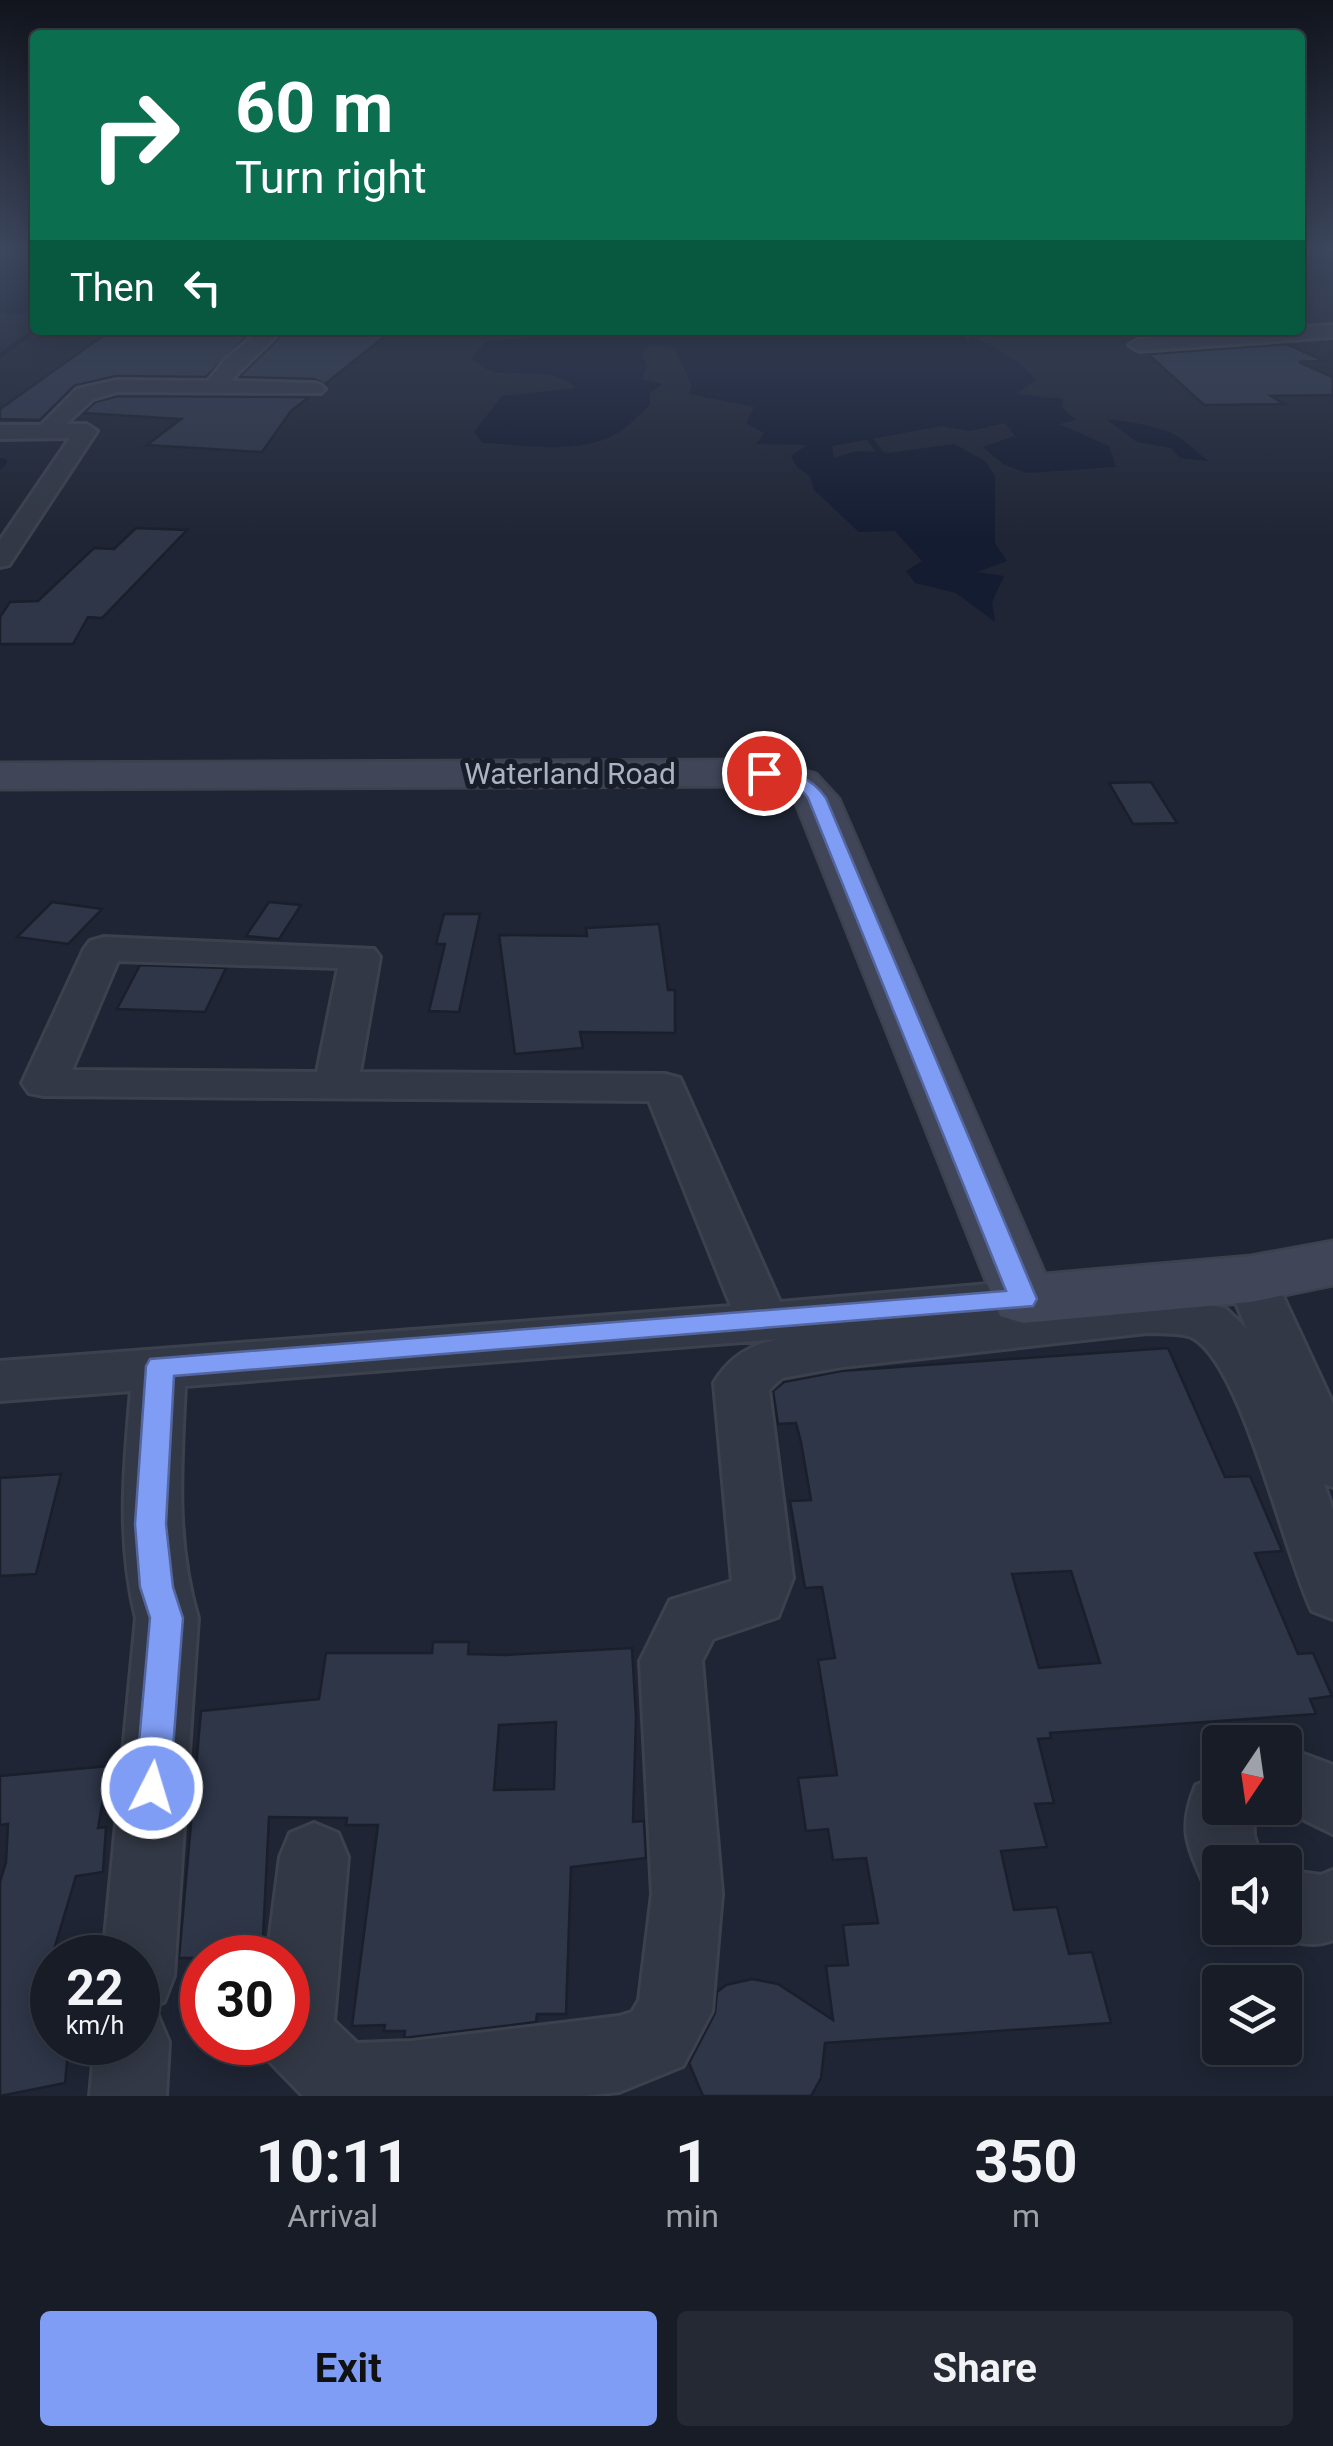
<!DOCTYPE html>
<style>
body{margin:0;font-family:Roboto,sans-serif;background:#242933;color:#f1f3f6;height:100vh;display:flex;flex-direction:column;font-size:38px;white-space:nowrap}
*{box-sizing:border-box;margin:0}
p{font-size:32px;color:#9ea1a7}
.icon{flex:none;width:55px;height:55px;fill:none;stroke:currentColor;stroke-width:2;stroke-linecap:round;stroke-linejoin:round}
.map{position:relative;height:2096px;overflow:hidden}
.sheet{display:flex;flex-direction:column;background:#171c27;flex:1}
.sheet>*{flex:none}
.top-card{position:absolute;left:30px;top:30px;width:1275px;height:305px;border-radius:10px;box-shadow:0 5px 25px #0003,0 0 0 2px #363a44;background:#0b6e4f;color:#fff;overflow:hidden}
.needle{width:65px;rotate:193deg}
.fabs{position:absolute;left:1202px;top:1725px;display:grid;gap:20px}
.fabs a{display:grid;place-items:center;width:100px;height:100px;border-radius:10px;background:#171c27;box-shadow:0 5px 25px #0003,0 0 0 2px #363a44;font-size:50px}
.speed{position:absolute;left:30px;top:1935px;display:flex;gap:20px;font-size:50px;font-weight:700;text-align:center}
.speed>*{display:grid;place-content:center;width:130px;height:130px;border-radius:50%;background:#171c27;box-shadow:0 5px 25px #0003,0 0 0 2px #363a44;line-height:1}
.speed small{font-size:25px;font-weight:400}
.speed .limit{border:15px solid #d22;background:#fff;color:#111}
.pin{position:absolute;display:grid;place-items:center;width:85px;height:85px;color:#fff;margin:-42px;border:5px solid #fff;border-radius:50%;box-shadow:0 2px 10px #0007}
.me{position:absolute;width:110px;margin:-55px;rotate:5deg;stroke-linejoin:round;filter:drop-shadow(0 0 8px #0008)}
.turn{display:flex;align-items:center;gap:35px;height:210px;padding:0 40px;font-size:45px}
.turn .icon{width:130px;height:130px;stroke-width:2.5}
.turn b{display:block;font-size:70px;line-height:85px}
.then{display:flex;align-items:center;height:95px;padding:0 40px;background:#0003;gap:20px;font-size:38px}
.eta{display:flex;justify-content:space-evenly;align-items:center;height:170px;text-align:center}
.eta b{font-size:60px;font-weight:700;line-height:70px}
.action{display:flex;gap:20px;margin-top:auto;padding:20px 40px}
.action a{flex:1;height:115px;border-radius:10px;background:#7f9df4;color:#111;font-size:40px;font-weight:700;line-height:115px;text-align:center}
.action a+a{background:#242933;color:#f1f3f6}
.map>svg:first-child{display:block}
</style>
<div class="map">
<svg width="1333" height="2096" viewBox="0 0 1333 2096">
<rect width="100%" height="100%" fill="#1f2534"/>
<path fill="#141c31" d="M0 247H35V314L0 313Z
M1300 247 1333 250V287L1300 284Z
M499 330H958L969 342 970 336C990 344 1024 362 1035 380L1016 394 1063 399 1062 408 1076 420 1059 424 1109 446 1116 467 1027 473 1003 464 983 447 1015 436 1005 423 970 431 942 426 832 446 834 458 857 451 889 453 954 444 985 461 995 476V543L1007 561 977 572 1004 576 992 602 995 622 956 593 915 583 906 571 922 561 895 531 859 532 814 490 810 476 797 467 791 456 807 445 756 444 764 433 746 423 754 407 689 394 692 386 675 349 652 344 641 352 647 367 642 379 662 384 650 393V405C640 413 631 424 621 431 583 456 526 445 483 443L474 432 502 396 576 388C554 366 518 378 491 371 484 369 478 362 471 359L485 342 536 337Z
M1106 419C1129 422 1157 425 1177 436 1188 443 1198 454 1209 461L1180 458 1171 448 1137 442Z"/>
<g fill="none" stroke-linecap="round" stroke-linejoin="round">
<path stroke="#141c31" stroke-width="5" d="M0 356 35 330"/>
<path stroke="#141c31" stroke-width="6" d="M860 426 888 463
M0 461 4 462 0 466"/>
</g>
<path fill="#2e3648" stroke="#1a1f2b" stroke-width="2.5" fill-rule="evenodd" d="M111 330 249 335 206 377 116 376 74 386 40 420 0 419V409Z
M286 330H393L325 384 314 379 239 377Z
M1287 344 1322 360 1299 362 1333 377V395L1271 396 1284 404 1204 405 1148 354Z
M118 396 309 397 291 411 262 452 147 445 181 419 83 413 95 402Z
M136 528 187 530 102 618 88 617 73 644H0V617L10 602 38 601 94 548 114 549Z
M1151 782 1177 823 1133 824 1109 783Z
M52 902 102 909 68 944 17 937Z
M269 902 301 905 279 939 246 936Z
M444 914H480L459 1012 429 1011 445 944H436Z
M659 924 668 990H675V1033L580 1032 583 1048 515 1054 499 935 587 936 586 928Z
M140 965 226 968 205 1012 117 1009Z
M1168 1348 1225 1477 1250 1476 1282 1551 1255 1553 1298 1654 1313 1653 1332 1696 1310 1699 1316 1714 1050 1733 1051 1738 1038 1739 1054 1803 1035 1804 1047 1847 1001 1851 1014 1910 1057 1907 1069 1954 1092 1952 1111 2023 825 2043 821 2078 811 2096H703L689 2063 715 2013 717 1992 726 1985 752 1979 778 1984 833 2020 826 1966 848 1965 843 1925 878 1923 866 1858 833 1860 828 1829 806 1831 798 1778 837 1775 818 1660 835 1658 822 1587 805 1588 790 1501 811 1500 801 1442 796 1423 778 1424 773 1391 784 1382 841 1371ZM1071 1571 1100 1663 1039 1668 1012 1574Z
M61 1474 36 1574 0 1576V1478Z
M433 1642H469L468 1654 505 1655 632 1648 636 1717 633 1822 644 1821 646 1858 571 1867 566 2014H537L536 2022 412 2037 404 2038 405 2031H384L385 2025 352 2026 378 1825H346L347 1818 269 1817 262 1958H179L201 1711 319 1699 326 1653H432ZM556 1722 554 1789 494 1790 499 1725Z
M109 1766 98 1828 106 1827 103 1872 76 1876 39 2000 52 1998V2042H69L65 2083 0 2096V1882L6 1862 8 1824 0 1825V1776Z"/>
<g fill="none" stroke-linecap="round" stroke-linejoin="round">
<g stroke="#3c414e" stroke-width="6">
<path id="minor" d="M1333 325V337L1139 351 1129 345 1139 339Z
M260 330H282L230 381 314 383 321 385 325 389 321 393 117 392 93 399 66 424H86L97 431 9 565 0 567V540L70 438 0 439V425H41L77 389 117 380 208 381 226 359Z
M104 937 374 949 380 957 360 1072 665 1074 680 1078 780 1302 1023 1281 1041 1286 1048 1299 1044 1307 1147 1295 1225 1308 1247 1329 1226 1279 1233 1266 1251 1261 1269 1266 1333 1404V1487L1324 1484 1333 1510V1619L1312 1611C1285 1556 1242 1364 1193 1338 1182 1332 1160 1334 1147 1333L842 1367 782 1378 769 1390 793 1578 778 1617 713 1639 702 1661 722 1894 712 2011 683 2066 619 2092 583 2096H303L269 2061 261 2042H288V1958H267L280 1857 290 1833 314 1823 338 1833 348 1857 334 2021 357 2043 412 2041 619 2016 632 2012 639 2000 652 1894 640 1661 670 1600 732 1581 714 1383C729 1357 751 1344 780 1339L185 1386C181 1466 175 1541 198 1618L174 1976 164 2002 144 2010 158 2016 169 2042 166 2096H90L95 2042H138V1958H103L136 1618C117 1542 124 1468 131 1391L0 1401V1361L731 1306 649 1101 44 1096 29 1093 22 1083 84 949 90 941ZM118 961 338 968 317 1072 72 1070Z
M1285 1747 1333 1765V1834L1280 1808H1285Z
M1220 1776V1808H1253L1254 1836 1263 1862H1220V1892L1205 1886C1187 1845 1178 1828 1196 1785Z
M1285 1870 1321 1875 1333 1870V1940C1309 1950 1283 1939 1260 1930L1285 1928Z"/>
</g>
<g stroke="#3c414e" stroke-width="5">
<path id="secondary" d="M764 760 816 774 839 799 1045 1274 1251 1256 1333 1241V1285L1251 1302 1023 1323 1000 1316 795 801 779 789 764 786 0 789V763Z"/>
</g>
<use href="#minor" fill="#323845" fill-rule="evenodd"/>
<use href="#secondary" fill="#404658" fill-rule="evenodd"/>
</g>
<linearGradient id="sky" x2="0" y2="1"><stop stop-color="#11141d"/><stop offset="0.46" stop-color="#3c465c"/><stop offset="1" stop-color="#3c465c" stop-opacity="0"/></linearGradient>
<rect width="1333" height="541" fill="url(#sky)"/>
<path fill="#7f9df4" stroke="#53669f" stroke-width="2.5" d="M764 767C791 772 810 775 826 798L1037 1299 1033 1306 174 1376 166 1524 173 1587 183 1618 170 1788 165 1800 152 1805 140 1800 135 1788 150 1618 140 1587 135 1524 146 1366 150 1359 1006 1291 808 798C796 781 777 781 758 777L755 773Z"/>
<g text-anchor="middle" stroke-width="10" stroke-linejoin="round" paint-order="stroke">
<g font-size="30" fill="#acb2c2" stroke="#181d29">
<text x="570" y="784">Waterland Road</text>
</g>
</g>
</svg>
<div class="fabs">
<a><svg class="needle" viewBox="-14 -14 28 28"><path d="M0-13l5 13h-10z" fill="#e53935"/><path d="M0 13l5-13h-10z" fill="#9ea1a7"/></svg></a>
<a><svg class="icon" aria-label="sound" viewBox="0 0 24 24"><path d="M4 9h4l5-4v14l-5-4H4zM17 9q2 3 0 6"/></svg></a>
<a><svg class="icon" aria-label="layers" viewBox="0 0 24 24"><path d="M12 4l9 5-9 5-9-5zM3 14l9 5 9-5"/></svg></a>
</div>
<div class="speed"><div>22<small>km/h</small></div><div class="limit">30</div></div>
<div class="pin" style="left:764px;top:773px;background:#d93025"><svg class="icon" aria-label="arrive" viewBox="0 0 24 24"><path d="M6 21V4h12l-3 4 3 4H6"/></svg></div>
<svg class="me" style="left:152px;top:1788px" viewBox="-20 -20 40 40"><circle r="17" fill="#7f9df4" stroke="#fff" stroke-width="3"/><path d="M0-11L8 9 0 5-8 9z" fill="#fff"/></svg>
<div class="top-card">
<div class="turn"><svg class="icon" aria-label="right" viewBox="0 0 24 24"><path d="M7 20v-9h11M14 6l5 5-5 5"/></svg><div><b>60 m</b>Turn right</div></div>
<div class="then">Then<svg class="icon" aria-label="left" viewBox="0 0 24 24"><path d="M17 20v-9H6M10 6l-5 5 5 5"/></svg></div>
</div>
</div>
<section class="sheet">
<div class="eta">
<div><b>10:11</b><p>Arrival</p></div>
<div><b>1</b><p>min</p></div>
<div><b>350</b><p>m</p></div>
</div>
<div class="action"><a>Exit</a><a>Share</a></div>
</section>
